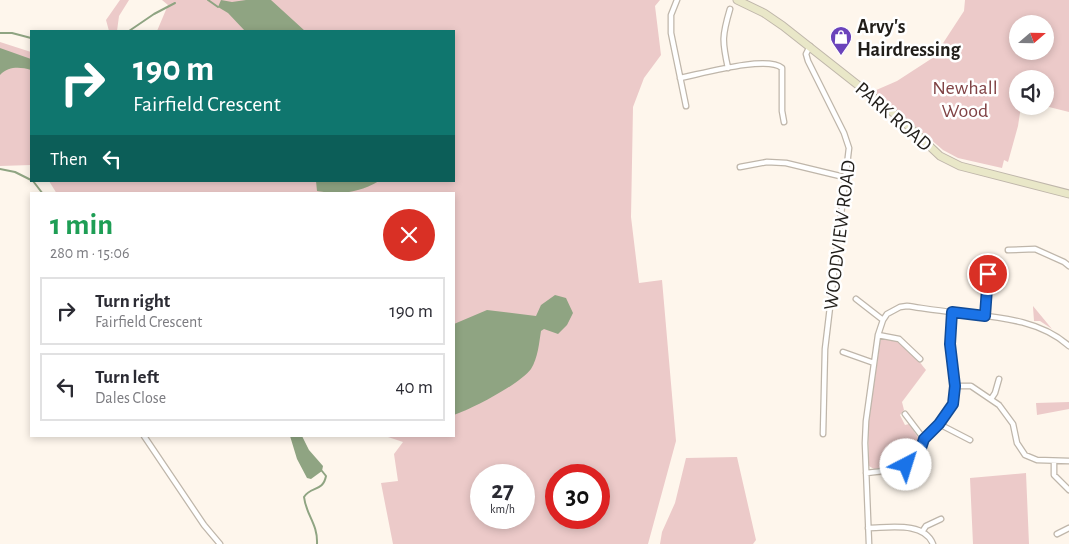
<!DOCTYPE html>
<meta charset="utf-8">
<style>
body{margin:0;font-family:"Alegreya Sans",sans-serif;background:#f2f2f3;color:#2b2b33;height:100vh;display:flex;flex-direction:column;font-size:19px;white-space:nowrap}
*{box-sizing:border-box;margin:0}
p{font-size:16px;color:#7c7c81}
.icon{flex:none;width:28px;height:28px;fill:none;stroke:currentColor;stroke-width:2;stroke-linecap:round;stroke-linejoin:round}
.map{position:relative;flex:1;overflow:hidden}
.sheet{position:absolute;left:30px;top:192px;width:425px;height:245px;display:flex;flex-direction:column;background:#fff;border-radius:0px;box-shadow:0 2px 8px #0003}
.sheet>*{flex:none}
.guide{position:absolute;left:30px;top:30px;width:425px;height:152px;border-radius:0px;box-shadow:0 2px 8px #0003;background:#0f766e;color:#fff;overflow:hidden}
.needle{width:32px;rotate:70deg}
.fabs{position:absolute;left:1009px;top:15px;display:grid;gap:10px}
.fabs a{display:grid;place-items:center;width:45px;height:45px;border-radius:50%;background:#fff;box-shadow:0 2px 8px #0003;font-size:25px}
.speed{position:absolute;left:470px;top:464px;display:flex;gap:10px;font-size:25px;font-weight:700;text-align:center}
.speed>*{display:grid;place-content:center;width:65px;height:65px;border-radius:50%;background:#fff;box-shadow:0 2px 8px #0003;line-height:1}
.speed small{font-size:12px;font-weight:400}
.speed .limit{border:8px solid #d22;background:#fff;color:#111}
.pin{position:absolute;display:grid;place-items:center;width:42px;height:42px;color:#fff;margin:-21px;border:2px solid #fff;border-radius:50%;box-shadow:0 1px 5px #0007}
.me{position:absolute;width:55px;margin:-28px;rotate:40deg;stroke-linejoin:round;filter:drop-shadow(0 0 4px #0008)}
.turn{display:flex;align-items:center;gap:18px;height:105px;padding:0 20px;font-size:22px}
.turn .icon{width:65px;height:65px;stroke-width:2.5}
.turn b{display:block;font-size:35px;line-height:42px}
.then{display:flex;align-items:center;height:48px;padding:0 20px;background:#0003;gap:10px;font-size:19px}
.round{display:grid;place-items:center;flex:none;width:52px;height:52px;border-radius:26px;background:#f2f2f3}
.summary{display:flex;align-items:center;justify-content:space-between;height:85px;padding:0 20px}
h1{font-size:30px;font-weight:700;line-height:38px;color:#1e9e55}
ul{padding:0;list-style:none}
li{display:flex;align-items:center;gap:15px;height:68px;margin:0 10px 8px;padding:0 10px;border:2px solid #e1e1e2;border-radius:0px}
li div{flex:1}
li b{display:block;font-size:19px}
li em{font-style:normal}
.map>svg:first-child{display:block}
</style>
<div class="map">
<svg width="1069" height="544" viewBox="0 0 1069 544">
<rect width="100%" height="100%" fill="#fef6ec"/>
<path fill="#eccac9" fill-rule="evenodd" d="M120 0H129L119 16 117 31H109L106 20Z
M162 0H660L655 6 661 55 644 78 633 107 631 217 639 283 662 280 676 441 648 544H393L381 483 398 481 394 454 403 442 385 436H454V194H57L49 181H454V31H157L168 5ZM481 475H524V518H481ZM556 475H599V518H556Z
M965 0H1069V112L1045 106V79H1018V106H1021L1018 126 1008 162 1004 160 1002 168 958 158 943 150 874 91 897 81 934 57 964 11ZM1018 24H1045V51H1018Z
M0 42 31 52V165L0 166Z
M1033 307V306L1052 329 1040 321H1034Z
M881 336C904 340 912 352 926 370L902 402 904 410 900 415 905 425 909 424 921 442C911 466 898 466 874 469L869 466 868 426Z
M1069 402V409L1037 415 1036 403Z
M737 457 756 540 753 544H660L662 532 675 503 686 458Z
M1026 473 1029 544H973L970 478Z"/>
<path fill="#8fa482" d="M221 0 232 2 246 0H271L305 31H245L228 13 218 7Z
M0 48 31 59V70C20 67 9 66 0 75Z
M316 181H379C358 193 341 195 317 191Z
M555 295 566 298 573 313 567 325 558 334 544 329 541 331C539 343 538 358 531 369 520 384 472 409 454 415V324L487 310 536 316 541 305Z
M290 436H302L309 450 323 466 322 471 311 479 307 478 297 459Z"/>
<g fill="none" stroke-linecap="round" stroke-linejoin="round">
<path stroke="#8fa482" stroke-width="2" d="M208 0 218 7
M129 31 154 14 175 3
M0 33H12L31 38
M0 169 15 172 31 180
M33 181 43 194
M317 544C318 524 306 515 304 497 311 486 323 492 326 476L322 471"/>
<g stroke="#bfb6aa" stroke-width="7">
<path id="street" d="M677 0 671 15V33L686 106
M810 46 806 54 808 61 844 133 849 148 825 349 823 434
M728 68C722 41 722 36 730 9
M680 78C701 74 767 55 782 68V111L784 122
M740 167 767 162 786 163 844 177
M1008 250 1035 249 1064 262 1069 266
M856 299 883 320
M985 316 988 274
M878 335 899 339 920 359
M843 352 874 363
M955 386H971L999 405 1013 424 1017 443 1025 455 1037 460 1069 461
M991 399 995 393 999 379
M905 414 924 439
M939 424 970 440
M144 436 204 525 220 544
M1054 462V475L1069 490
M866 473C884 471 907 471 918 454 922 449 922 442 926 437 935 427 947 417 953 404 960 388 950 361 950 343 950 333 951 322 952 312
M868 528C888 528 924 521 933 544
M922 532 926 526 941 519
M1057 534 1069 528
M869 544 865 443 866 421 878 335 883 320 887 314 900 307 907 306C922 308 938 311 953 312 992 317 1038 318 1069 346"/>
</g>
<g stroke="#bfb6aa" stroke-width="9">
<path id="secondary" d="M737 0 764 13 783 26 901 119 940 156 960 166 1069 194"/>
</g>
<use href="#street" stroke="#fff" stroke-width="4.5"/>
<use href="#secondary" stroke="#e9e7c8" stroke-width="7"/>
</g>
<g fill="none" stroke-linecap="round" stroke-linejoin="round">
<g stroke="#114b97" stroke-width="12">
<path id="route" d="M906 465 919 454 924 439 939 424 953 404 955 386 950 344 952 312 985 316 988 274"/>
</g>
<use href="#route" stroke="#1a73e8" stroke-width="9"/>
</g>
<defs>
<g id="shop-pin" transform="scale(1.125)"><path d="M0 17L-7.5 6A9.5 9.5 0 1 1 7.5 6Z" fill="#6a43bb" stroke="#fff"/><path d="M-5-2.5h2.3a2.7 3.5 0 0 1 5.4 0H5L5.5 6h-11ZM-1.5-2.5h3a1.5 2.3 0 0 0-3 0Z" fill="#fff"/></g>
</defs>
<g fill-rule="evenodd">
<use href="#shop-pin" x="841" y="37"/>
</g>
<g text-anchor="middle" stroke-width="5" stroke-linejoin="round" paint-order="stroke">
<g font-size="20" font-weight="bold" fill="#211e1a" stroke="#fff" text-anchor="start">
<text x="857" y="33">Arvy's<tspan x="857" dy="23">Hairdressing</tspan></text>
</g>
<g font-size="20" fill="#804345" stroke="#fff">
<text x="965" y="94">Newhall<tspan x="965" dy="23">Wood</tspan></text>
</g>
<g font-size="20" fill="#211e1a" stroke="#fff">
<text transform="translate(894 116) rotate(41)" y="7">PARK ROAD</text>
<text transform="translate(839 235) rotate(-83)" y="7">WOODVIEW ROAD</text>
</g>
</g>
</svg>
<div class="fabs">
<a><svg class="needle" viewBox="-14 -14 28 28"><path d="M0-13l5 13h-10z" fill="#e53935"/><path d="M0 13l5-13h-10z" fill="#7c7c81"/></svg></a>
<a><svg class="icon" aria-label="sound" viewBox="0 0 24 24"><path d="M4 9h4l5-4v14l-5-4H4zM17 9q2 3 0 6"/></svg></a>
</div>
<div class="speed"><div>27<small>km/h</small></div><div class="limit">30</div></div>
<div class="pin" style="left:988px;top:274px;background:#d93025"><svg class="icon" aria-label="arrive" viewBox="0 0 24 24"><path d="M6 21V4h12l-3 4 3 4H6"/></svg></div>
<svg class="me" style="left:906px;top:465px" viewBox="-20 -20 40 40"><circle r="19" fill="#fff"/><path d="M0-13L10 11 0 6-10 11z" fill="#1a73e8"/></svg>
<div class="guide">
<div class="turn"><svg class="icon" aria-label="right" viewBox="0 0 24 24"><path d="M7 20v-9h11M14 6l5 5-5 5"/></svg><div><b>190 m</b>Fairfield Crescent</div></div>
<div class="then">Then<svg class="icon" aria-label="left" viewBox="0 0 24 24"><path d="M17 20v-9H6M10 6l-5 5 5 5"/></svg></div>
</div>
<section class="sheet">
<div class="summary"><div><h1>1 min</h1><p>280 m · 15:06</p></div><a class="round" style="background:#d93025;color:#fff"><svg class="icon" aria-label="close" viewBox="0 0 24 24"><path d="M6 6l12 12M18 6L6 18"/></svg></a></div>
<ul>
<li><svg class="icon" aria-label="right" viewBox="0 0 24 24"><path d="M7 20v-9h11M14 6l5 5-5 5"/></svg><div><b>Turn right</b><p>Fairfield Crescent</p></div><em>190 m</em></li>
<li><svg class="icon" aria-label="left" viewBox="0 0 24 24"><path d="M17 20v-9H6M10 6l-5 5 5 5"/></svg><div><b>Turn left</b><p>Dales Close</p></div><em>40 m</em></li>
</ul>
</section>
</div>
